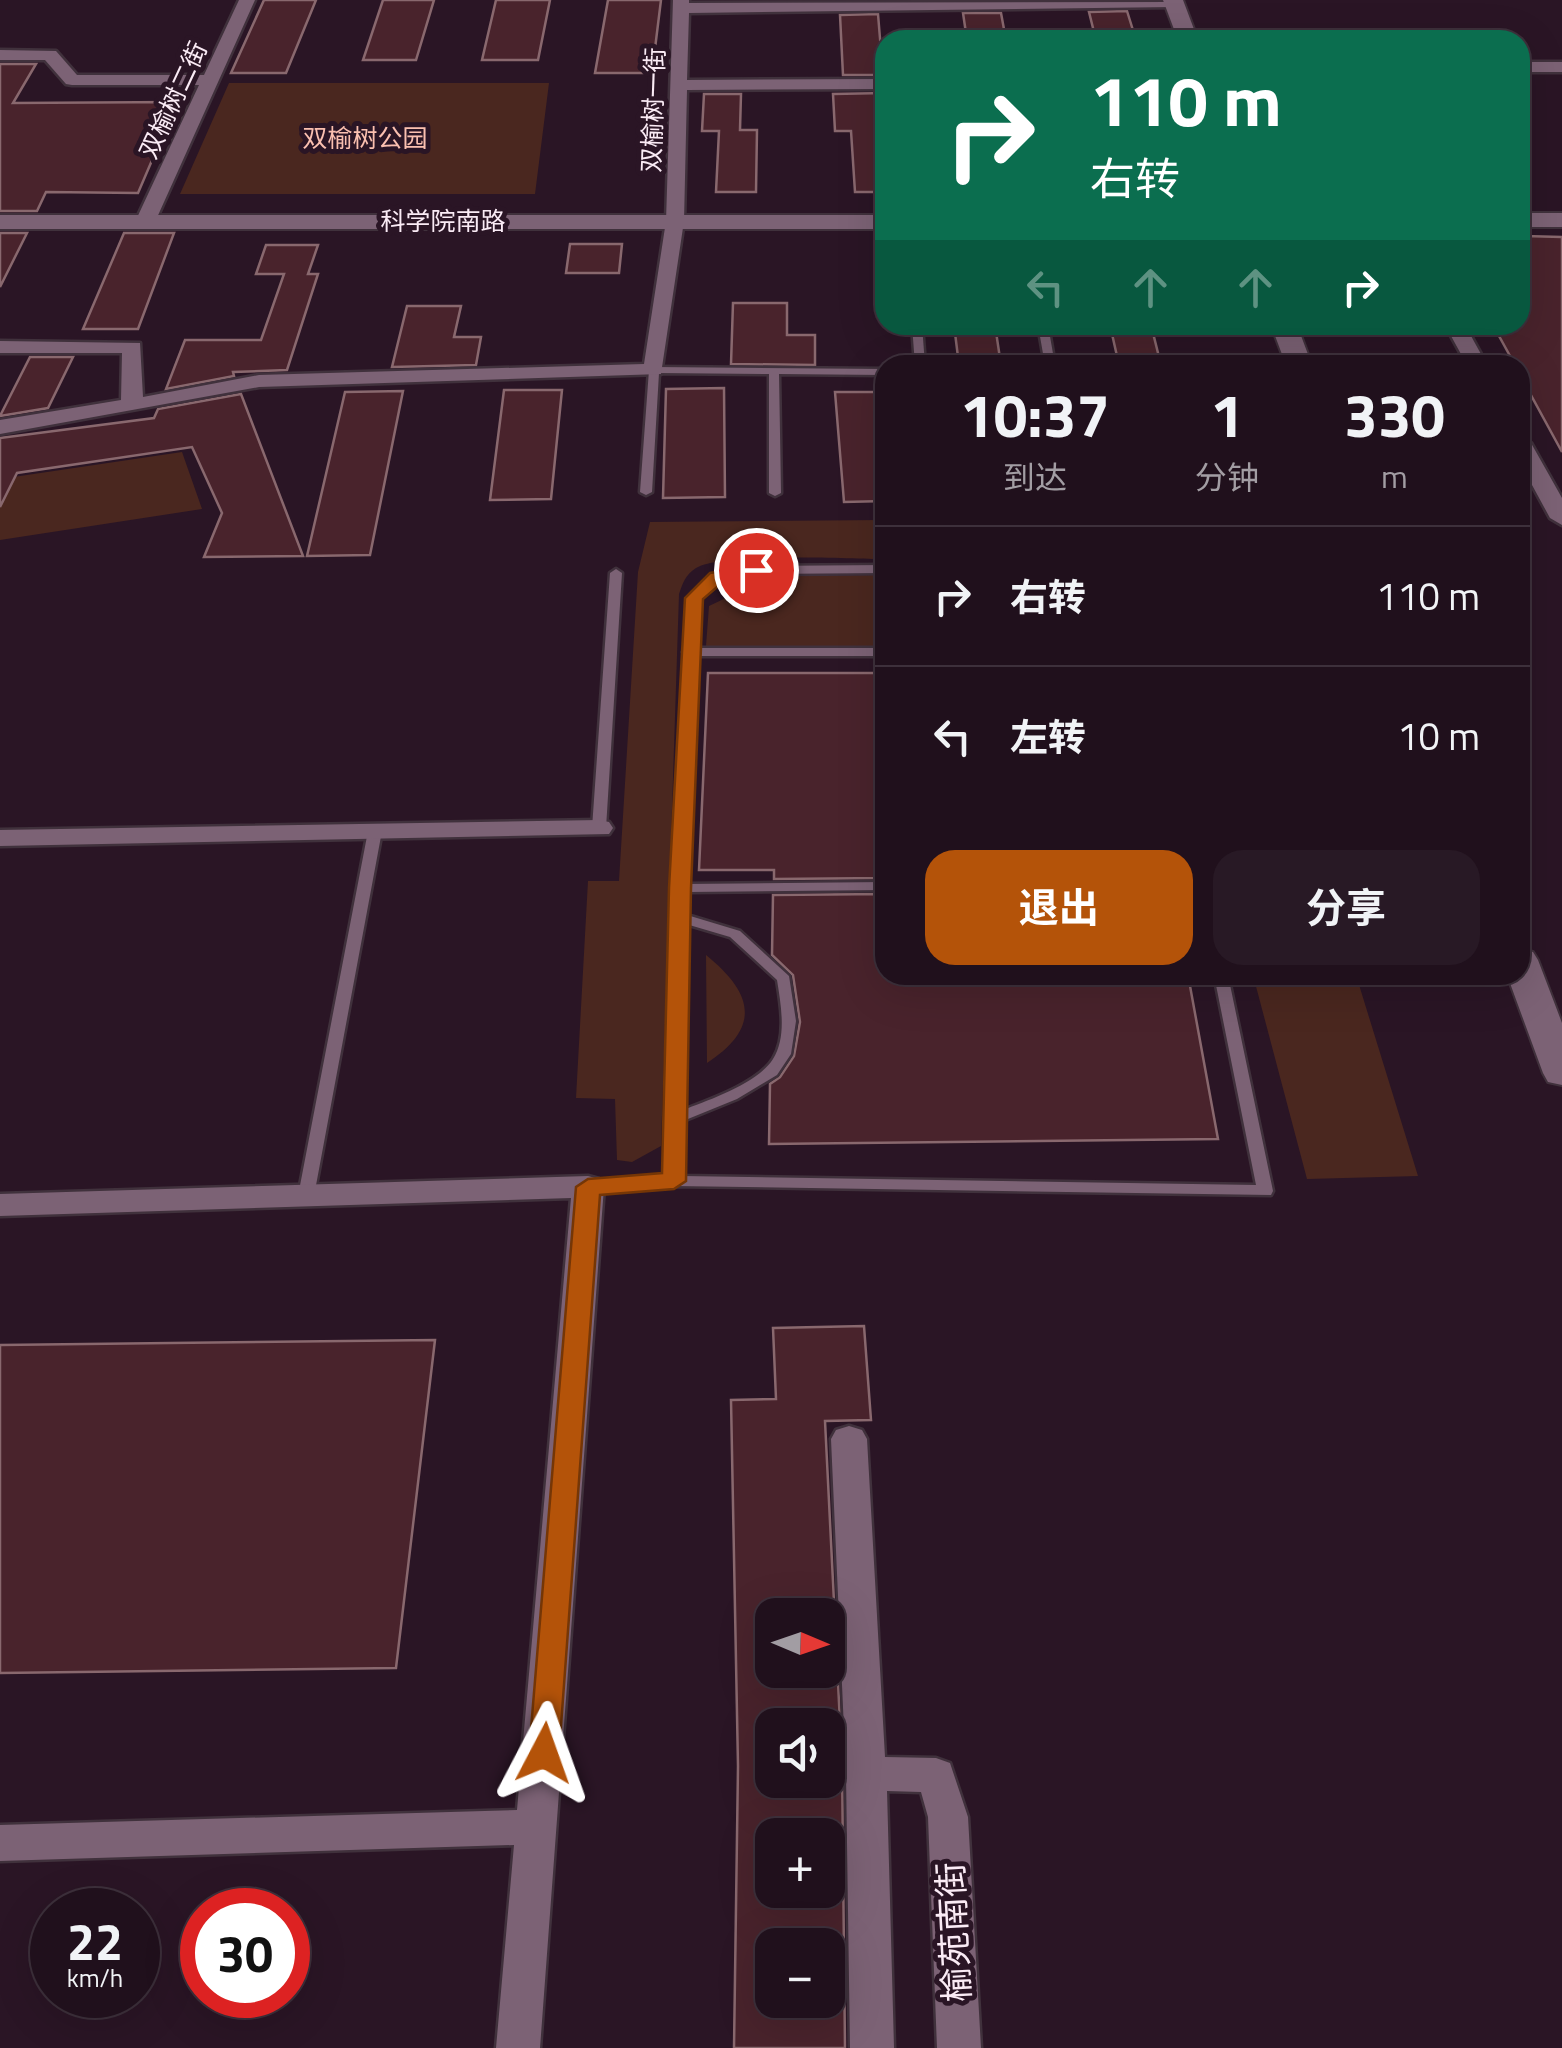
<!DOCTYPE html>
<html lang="zh">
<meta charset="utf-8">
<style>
body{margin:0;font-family:"Titillium Web","Noto Sans SC",sans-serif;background:#281925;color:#f1f3f6;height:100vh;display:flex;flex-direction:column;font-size:38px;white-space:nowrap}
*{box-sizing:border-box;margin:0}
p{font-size:32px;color:#a29da3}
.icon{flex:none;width:55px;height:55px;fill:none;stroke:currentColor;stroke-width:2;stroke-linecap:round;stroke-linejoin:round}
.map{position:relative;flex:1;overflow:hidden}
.sheet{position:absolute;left:875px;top:355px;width:655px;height:630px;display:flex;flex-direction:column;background:#20101c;border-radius:30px;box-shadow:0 10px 40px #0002,0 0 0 2px #3d303b}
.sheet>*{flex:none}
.hud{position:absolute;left:875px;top:30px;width:655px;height:305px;border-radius:30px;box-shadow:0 10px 40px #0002,0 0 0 2px #3d303b;background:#0b6e4f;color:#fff;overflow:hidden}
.needle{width:65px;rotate:92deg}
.buttons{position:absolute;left:755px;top:1598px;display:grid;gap:20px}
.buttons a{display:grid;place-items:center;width:90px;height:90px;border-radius:20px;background:#20101c;box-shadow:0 10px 40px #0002,0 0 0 2px #3d303b;font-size:50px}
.speed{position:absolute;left:30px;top:1888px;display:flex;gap:20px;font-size:50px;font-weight:700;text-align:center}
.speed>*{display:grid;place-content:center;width:130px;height:130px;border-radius:50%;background:#20101c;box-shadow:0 10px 40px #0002,0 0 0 2px #3d303b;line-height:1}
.speed small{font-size:25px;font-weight:400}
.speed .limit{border:15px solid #d22;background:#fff;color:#111}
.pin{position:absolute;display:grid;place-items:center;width:85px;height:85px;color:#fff;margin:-42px;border:5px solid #fff;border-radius:50%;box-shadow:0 2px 10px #0007}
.me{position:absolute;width:110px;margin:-55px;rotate:4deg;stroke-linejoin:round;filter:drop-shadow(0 0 8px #0008)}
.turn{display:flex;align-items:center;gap:35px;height:210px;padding:0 50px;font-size:45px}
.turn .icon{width:130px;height:130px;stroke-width:2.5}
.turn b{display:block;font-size:70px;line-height:85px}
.lanes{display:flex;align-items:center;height:95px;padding:0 50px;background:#0003;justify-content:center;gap:50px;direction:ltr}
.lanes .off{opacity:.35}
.eta{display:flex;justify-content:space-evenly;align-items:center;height:170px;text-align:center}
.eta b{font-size:60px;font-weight:700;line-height:70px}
.button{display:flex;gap:20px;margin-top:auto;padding:20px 50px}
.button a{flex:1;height:115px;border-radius:30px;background:#b45309;color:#fff;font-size:40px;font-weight:700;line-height:115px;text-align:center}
.button a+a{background:#281925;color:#f1f3f6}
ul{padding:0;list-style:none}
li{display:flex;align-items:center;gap:30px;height:140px;padding:0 50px;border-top:2px solid #3d303b}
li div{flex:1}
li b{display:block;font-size:38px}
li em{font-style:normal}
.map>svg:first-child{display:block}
</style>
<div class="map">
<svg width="1562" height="2048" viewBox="0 0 1562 2048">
<rect width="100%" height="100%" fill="#2a1525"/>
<path fill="#4a271f" d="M229 83H549L535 194H180Z
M182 452 202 509 0 540V479Z
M885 520V559C848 559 722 552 696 568 685 575 683 583 679 594L661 1146 632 1162 617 1160 615 1099 576 1098 588 881H619L638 572 650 522Z
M885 575V646H706L709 606 772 576Z
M706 955C753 993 762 1027 707 1063Z
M1253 975H1356L1418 1176 1307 1179Z"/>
<path fill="#49232c" stroke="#89686e" stroke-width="2.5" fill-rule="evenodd" d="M264 0H316L286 73H231Z
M383 0H434L416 60H363Z
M496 0H550L538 60H482Z
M608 0H661L652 73H595Z
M1127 11 1136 40H1096L1089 12Z
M963 13H1001L1006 40H967Z
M878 14 883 75H843L840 15Z
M0 64H36L13 103 177 102 138 193 46 192 37 211H0Z
M885 93V192H855L851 131H835L833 94Z
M704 94H741L740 130H757L756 192H716L719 131H702Z
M0 233H27L0 287Z
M124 233H174L138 329H83Z
M1520 236 1562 237V452L1520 375V365H1515L1493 325H1520Z
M570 244H622L619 273H566Z
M266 245H318L308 274H318L287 370 233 372 234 376 166 389 185 340H261L284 274H256Z
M733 303H787V335H815V365L731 364Z
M407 306H461L454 337H481L476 365 392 367Z
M954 325H995L1001 365H959Z
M1110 325H1151L1161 365H1119Z
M30 357H73L48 408 0 416Z
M724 388 725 497 663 498 666 389Z
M504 390H562L551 499 490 500Z
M403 391 370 555 307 556 345 392Z
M835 392H885V501L844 502Z
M241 394 303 556 204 557 222 513 192 447 17 473 0 507V438L154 418 158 409Z
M708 673H885V878L774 879V870H699Z
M885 894V975H1188L1218 1139 769 1144 770 1084 780 1077 794 1056 800 1022 793 975 772 955 773 895Z
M864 1326 871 1420 825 1421 842 1763 845 2048H734L738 1766 731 1400 776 1399 773 1328ZM772 1615H828V1670H772ZM772 1725H828V1780H772ZM772 1835H828V1890H772ZM772 1945H828V2000H772Z
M435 1340 396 1668 0 1673V1345Z"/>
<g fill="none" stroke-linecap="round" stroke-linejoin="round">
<g stroke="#40313c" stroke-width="5">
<path id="service" d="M912 325H922L925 365H915Z
M1038 325H1048L1055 365H1045Z
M654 367 885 369V375L779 374 781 493 775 496 769 493V374L659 373 652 492 646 495 640 492 649 370Z
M885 565V573L756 574 721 580 700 599 698 648H885V656H697L687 884 885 882V890L687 892V915L740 931 789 976 796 1021 791 1054 777 1075 737 1099 683 1121 682 1176 1256 1185 1214 975H1228L1273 1191 1271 1195 674 1186 582 1191 580 1187 582 1183 588 1182 666 1176 672 917 685 655 683 652 685 649 688 598 713 574 756 566ZM686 924 730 937 777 980C781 1005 787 1037 773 1059 758 1083 709 1100 683 1110Z
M616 569 622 573 606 828 599 832 592 828 610 573Z
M375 827 382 831 314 1196 312 1200H300L298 1196 368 831Z"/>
</g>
<g stroke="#40313c" stroke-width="5">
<path id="minor" d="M239 0H255L155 222 152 226H138L135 222 199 85H72L66 84 45 60H0V50L56 51 77 75H204Z
M673 0H689V3L1182 2 1174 7 689 13 687 80 885 79V89L687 90 684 221 661 374 259 387 0 434V420L121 400 122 353H0V341L140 343 143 397 259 375 644 364 666 221Z
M1520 62H1562V72H1520Z
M1445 325H1465L1487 365H1467Z
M1520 436 1531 443 1562 498V525L1550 518 1520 463Z
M599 820 609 822 613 828 609 834 0 846V830Z
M588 1176 599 1179 604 1187 540 2048H496L514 1845 0 1861V1825L517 1810 571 1198 0 1216V1194Z
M849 1426 862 1430 867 1439 885 1757 936 1758 950 1763 968 1817 981 2048H937L928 1817 921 1792 887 1791 894 2048H850L846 1774 831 1439 836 1430Z"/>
</g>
<g stroke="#40313c" stroke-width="4">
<path id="tertiary" d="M1163 0H1183L1198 40H1178Z
M1520 213H1562V227H1520Z
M0 215H885V229H0Z
M1271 325H1297L1312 365H1286Z
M1520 949 1533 952 1538 960 1562 1023V1085L1548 1082 1543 1073 1507 975H1520Z"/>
</g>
<use href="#service" fill="#7c6275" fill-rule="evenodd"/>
<use href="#minor" fill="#7c6275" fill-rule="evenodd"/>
<use href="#tertiary" fill="#7c6275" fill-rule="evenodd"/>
</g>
<path fill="#b45309" stroke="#753606" stroke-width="2.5" d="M756 565 766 570 763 574 723 582 703 599 691 888 686 1181 674 1189 600 1195 559 1753 555 1762 544 1766 533 1762 529 1753 576 1187 588 1179 662 1173 669 888 685 598 710 573Z"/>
<g text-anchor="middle" stroke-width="10" stroke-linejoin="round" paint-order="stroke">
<g font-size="25" fill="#faebf5" stroke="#2a1525">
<text transform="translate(173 100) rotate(-65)" y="9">双榆树二街</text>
<text transform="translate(653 110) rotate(-88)" y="9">双榆树一街</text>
<text x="443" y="230">科学院南路</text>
</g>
<g font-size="25" fill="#fbc0b0" stroke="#2a1525">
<text x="365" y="147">双榆树公园</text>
</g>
<g font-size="35" fill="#faebf5" stroke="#2a1525">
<text transform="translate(954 1932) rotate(-93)" y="12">榆苑南街</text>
</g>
</g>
</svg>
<div class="buttons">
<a><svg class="needle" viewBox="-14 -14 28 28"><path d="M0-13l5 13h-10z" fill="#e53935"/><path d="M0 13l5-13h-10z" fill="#a29da3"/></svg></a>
<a><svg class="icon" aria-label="sound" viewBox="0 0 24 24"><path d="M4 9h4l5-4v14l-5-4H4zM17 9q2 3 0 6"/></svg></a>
<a>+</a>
<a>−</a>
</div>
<div class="speed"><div>22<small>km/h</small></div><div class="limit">30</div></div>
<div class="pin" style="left:756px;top:570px;background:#d93025"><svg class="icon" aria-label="arrive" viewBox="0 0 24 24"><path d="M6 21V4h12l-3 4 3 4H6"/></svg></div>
<svg class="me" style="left:544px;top:1753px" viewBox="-20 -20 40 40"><path d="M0-17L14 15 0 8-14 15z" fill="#b45309" stroke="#fff" stroke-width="4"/></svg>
<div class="hud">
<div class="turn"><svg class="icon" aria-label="right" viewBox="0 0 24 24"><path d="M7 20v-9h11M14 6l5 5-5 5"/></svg><div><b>110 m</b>右转</div></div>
<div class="lanes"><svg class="icon off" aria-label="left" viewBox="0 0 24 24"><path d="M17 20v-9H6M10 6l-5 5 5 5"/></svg><svg class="icon off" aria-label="ahead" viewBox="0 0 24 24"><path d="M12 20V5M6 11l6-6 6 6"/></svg><svg class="icon off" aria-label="ahead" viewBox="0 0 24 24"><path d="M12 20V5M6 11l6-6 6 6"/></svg><svg class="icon" aria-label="right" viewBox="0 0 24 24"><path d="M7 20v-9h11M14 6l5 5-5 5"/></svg></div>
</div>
<section class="sheet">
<div class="eta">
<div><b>10:37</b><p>到达</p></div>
<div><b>1</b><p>分钟</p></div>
<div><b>330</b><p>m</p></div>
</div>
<ul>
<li><svg class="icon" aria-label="right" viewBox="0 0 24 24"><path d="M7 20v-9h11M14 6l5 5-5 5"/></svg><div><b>右转</b></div><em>110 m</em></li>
<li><svg class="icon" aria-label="left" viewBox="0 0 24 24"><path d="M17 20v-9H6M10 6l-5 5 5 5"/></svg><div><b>左转</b></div><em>10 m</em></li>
</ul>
<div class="button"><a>退出</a><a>分享</a></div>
</section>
</div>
